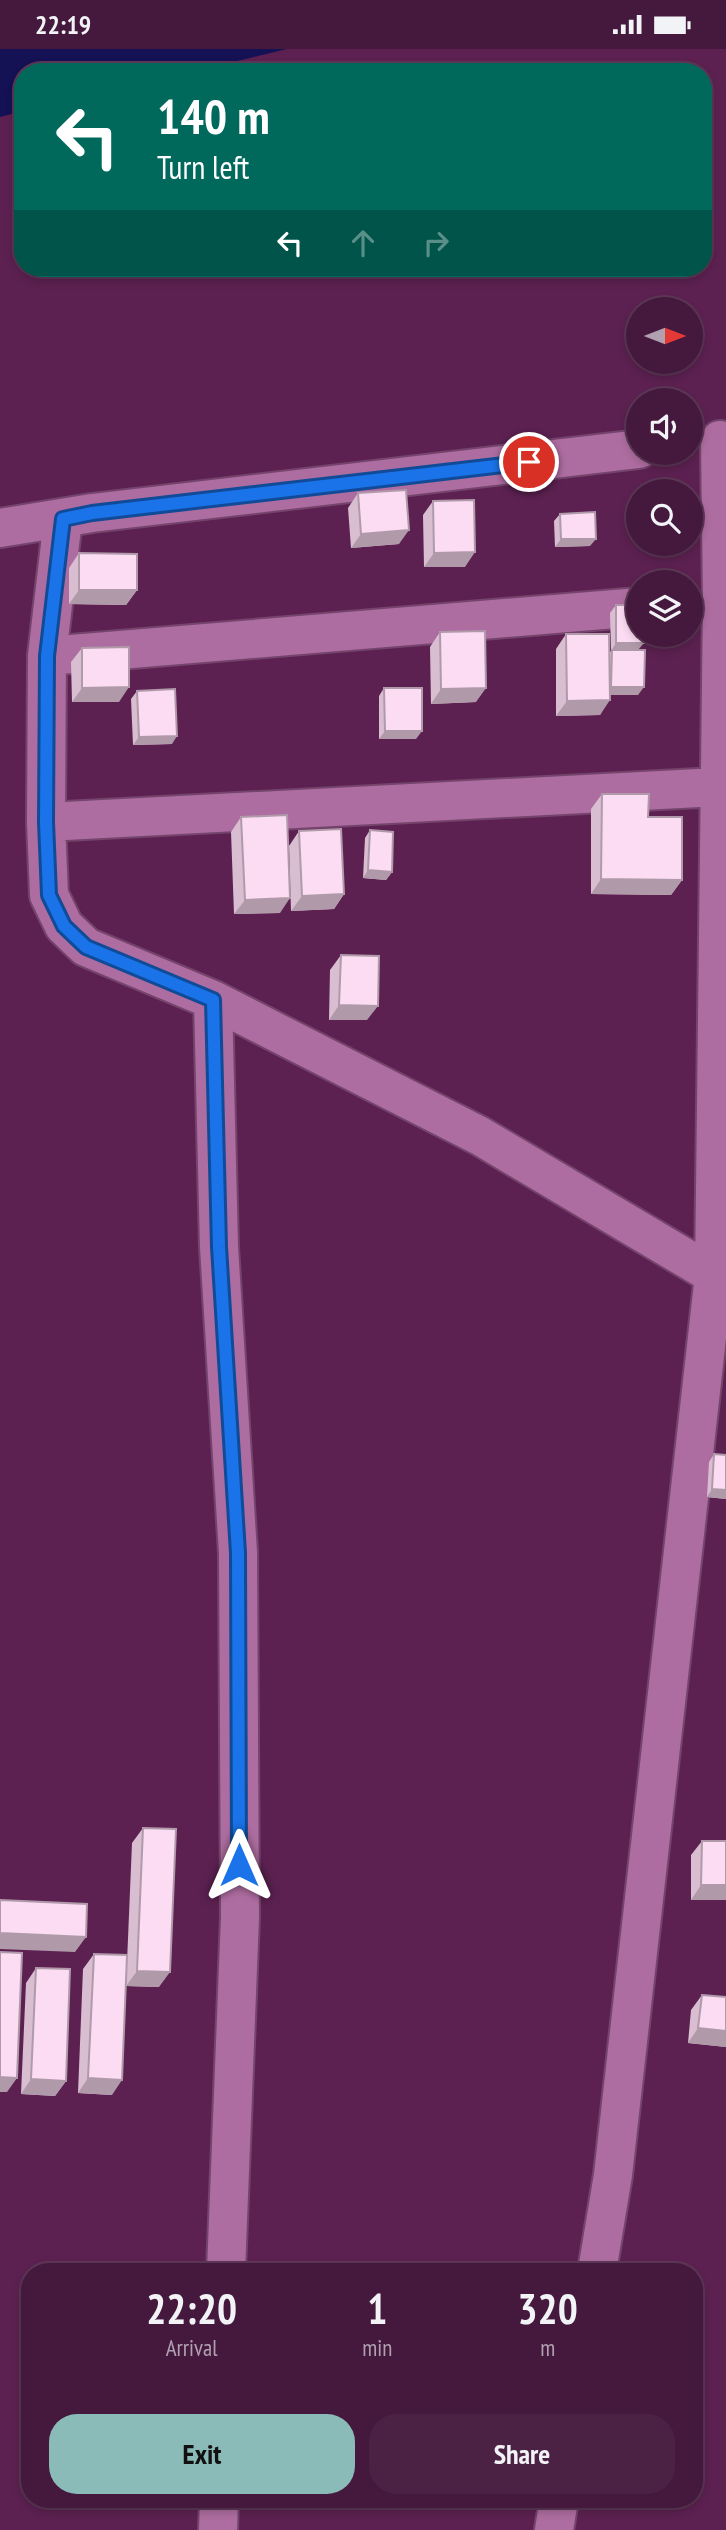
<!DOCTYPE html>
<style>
body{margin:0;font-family:"PT Sans Narrow",sans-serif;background:#4c2244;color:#f1f3f6;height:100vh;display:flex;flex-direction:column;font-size:26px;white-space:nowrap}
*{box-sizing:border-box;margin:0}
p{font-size:23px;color:#b0a0b0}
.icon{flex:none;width:38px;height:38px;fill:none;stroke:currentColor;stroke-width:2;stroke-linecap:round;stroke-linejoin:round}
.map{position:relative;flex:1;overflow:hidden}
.sheet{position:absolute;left:21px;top:2214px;width:682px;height:245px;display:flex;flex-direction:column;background:#45193d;border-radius:28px;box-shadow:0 4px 10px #0003,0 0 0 2px #5d3857}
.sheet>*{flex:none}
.guide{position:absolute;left:14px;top:14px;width:698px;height:214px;border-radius:28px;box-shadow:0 4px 10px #0003,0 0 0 2px #5d3857;background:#00695c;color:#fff;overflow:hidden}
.needle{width:46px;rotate:90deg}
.controls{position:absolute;left:626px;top:248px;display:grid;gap:14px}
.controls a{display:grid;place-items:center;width:77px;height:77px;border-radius:50%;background:#45193d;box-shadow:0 4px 10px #0003,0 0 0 2px #5d3857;font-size:35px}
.pin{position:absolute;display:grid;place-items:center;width:60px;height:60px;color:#fff;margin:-30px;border:4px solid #fff;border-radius:50%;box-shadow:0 2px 7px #0007}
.me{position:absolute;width:77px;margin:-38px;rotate:0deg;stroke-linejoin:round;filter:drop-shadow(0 0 5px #0008)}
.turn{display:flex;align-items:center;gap:24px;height:147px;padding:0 28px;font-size:32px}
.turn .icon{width:91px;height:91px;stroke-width:2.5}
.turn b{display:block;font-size:49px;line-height:60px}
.lanes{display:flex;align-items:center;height:66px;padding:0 28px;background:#0003;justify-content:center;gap:35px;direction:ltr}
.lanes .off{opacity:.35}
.eta{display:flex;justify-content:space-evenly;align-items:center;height:119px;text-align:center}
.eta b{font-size:42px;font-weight:700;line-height:49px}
.action{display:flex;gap:14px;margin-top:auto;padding:14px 28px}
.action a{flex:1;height:80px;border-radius:28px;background:#8bbbb9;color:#111;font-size:28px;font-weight:700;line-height:80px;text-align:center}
.action a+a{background:#4c2244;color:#f1f3f6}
.status{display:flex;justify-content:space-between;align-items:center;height:49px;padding:0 35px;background:#45193d;direction:ltr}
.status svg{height:19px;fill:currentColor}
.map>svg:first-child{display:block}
</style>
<div class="status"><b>22:19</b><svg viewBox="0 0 49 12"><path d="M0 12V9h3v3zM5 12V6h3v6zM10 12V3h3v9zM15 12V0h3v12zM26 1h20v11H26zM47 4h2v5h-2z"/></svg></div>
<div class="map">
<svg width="726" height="2481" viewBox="0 0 726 2481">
<rect width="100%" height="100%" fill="#5c2151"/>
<path fill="#141154" d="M0 0H287L191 23H23V62L0 68Z"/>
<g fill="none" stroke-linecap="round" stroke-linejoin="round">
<g stroke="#74446c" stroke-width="42">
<path id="minor" d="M63 470 47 607 46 773 49 846 64 877 86 898 213 951 480 1087 714 1226
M0 479 92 464 639 400
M47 607 639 558
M46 773 718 738
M213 951 219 1198 238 1504 240 1868 226 2222
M597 2222 613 2126 714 1226 722 551 720 391
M218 2481 219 2450
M554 2481 559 2450"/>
</g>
<use href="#minor" stroke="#ae6da0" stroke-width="38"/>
</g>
<path fill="#d9bdd1" d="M358 444 399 495 351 499 348 459Z
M433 452 465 518H424L423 466Z
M560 465 590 497 555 498 554 472Z
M79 504 137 541 126 556 69 555V519Z
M616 556 639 601 638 646H610L600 666 556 667V600L566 585 609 604 611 602 610 564Z
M440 583 476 653 431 655 430 598Z
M82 599 119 653H72L71 613Z
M384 639 416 690H379V647Z
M137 642 172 695 133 696 131 650Z
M602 745 648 768 682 831 671 846 591 845V760Z
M241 768 280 864 234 865 231 783Z
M370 781 392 823 386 831 363 829 365 789Z
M299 782 344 845 334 860 291 862 289 797Z
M341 906 367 971H329L330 921Z
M714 1405 726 1450 707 1448 709 1413Z
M143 1779 159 1938 126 1937 132 1794Z
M702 1792H726V1851H691V1806Z
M94 1905 112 2046 78 2044 83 1920Z
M36 1919 66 2032 55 2047 21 2045 26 1934Z
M702 1946 726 1948V1998L688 1994 691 1961Z"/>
<path fill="#b09aaa" d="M409 481 399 495 351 499 361 485Z
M561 490H596L590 497 555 498Z
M475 503 465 518H424L434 504Z
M79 541H137L126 556 69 555Z
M616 594H644L638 601 611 602Z
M129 638 119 653H72L82 639Z
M611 638H644L638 646H605Z
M486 639 476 653 431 655 441 640Z
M610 651 600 666 556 667 567 652Z
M385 682H422L416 690H379Z
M177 687 172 695 133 696 139 688Z
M368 821 392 823 386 831 363 829Z
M601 830 682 831 671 846 591 845Z
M344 845 334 860 291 862 302 847Z
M290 849 280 864 234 865 245 851Z
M339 956 378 957 367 971H329Z
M712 1440 726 1441V1450L707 1448Z
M701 1836H726V1851H691Z
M0 1884 86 1888 75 1903 0 1900Z
M137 1922 170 1923 159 1938 126 1937Z
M698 1979 726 1982V1998L688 1994Z
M0 2028 17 2029 7 2043H0Z
M88 2029 122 2031 112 2046 78 2044Z
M31 2030 66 2032 55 2047 21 2045Z"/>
<path fill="#fcdcf3" stroke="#b09aaa" stroke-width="2" d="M406 441 409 481 361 485 358 444Z
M474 451 475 503 434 504 433 452Z
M595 463 596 490H561L560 465Z
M79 504 137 505V541H79Z
M616 556H639V586H644V594H616Z
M485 582 486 639 441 640 440 583Z
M566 585H609L610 651 567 652Z
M129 598V638L82 639V599Z
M612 601H645L644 638H611Z
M384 639H422V682H385Z
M175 640 177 687 139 688 137 642Z
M602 745H649L648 768H682V831L601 830Z
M287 766 290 849 245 851 241 768Z
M341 780 344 845 302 847 299 782Z
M370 781 393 783 392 823 368 821Z
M341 906 379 907 378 957 339 956Z
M714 1405 726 1406V1441L712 1440Z
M143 1779 176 1780 170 1923 137 1922Z
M702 1792H726V1836H701Z
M0 1851 87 1855 86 1888 0 1884Z
M0 1903 22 1904 17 2029 0 2028Z
M94 1905 127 1906 122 2031 88 2029Z
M36 1919 70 1920 66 2032 31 2030Z
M702 1946 726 1948V1982L698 1979Z"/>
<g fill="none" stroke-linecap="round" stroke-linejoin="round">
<g stroke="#114b97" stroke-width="18">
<path id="route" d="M239 1816 238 1504 219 1198 213 951 86 898 64 877 49 846 46 773 47 607 63 470 92 464 529 413"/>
</g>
<use href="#route" stroke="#1a73e8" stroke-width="12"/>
</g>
</svg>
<div class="controls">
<a><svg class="needle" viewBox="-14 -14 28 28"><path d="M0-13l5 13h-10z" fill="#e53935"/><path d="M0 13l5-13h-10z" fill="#b0a0b0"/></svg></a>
<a><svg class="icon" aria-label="sound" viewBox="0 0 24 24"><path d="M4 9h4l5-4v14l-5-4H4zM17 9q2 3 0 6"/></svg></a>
<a><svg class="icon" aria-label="search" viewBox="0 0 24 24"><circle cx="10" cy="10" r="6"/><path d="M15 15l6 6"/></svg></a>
<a><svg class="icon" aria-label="layers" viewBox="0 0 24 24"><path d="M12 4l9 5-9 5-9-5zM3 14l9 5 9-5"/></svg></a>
</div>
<div class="pin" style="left:529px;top:413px;background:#d93025"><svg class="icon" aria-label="arrive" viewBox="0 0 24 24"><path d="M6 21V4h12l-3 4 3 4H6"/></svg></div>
<svg class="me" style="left:239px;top:1816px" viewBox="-20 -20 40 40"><path d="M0-17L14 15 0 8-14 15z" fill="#1a73e8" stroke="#fff" stroke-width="4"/></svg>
<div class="guide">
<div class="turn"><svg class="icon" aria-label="left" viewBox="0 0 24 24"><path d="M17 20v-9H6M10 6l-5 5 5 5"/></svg><div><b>140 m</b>Turn left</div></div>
<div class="lanes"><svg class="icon" aria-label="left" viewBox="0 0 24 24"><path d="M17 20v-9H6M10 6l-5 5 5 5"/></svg><svg class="icon off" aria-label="ahead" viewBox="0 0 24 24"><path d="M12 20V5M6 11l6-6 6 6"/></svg><svg class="icon off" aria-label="right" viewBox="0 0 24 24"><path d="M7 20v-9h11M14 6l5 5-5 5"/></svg></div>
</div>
<section class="sheet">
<div class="eta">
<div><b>22:20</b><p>Arrival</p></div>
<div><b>1</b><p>min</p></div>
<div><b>320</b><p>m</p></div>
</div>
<div class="action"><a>Exit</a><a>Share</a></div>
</section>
</div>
